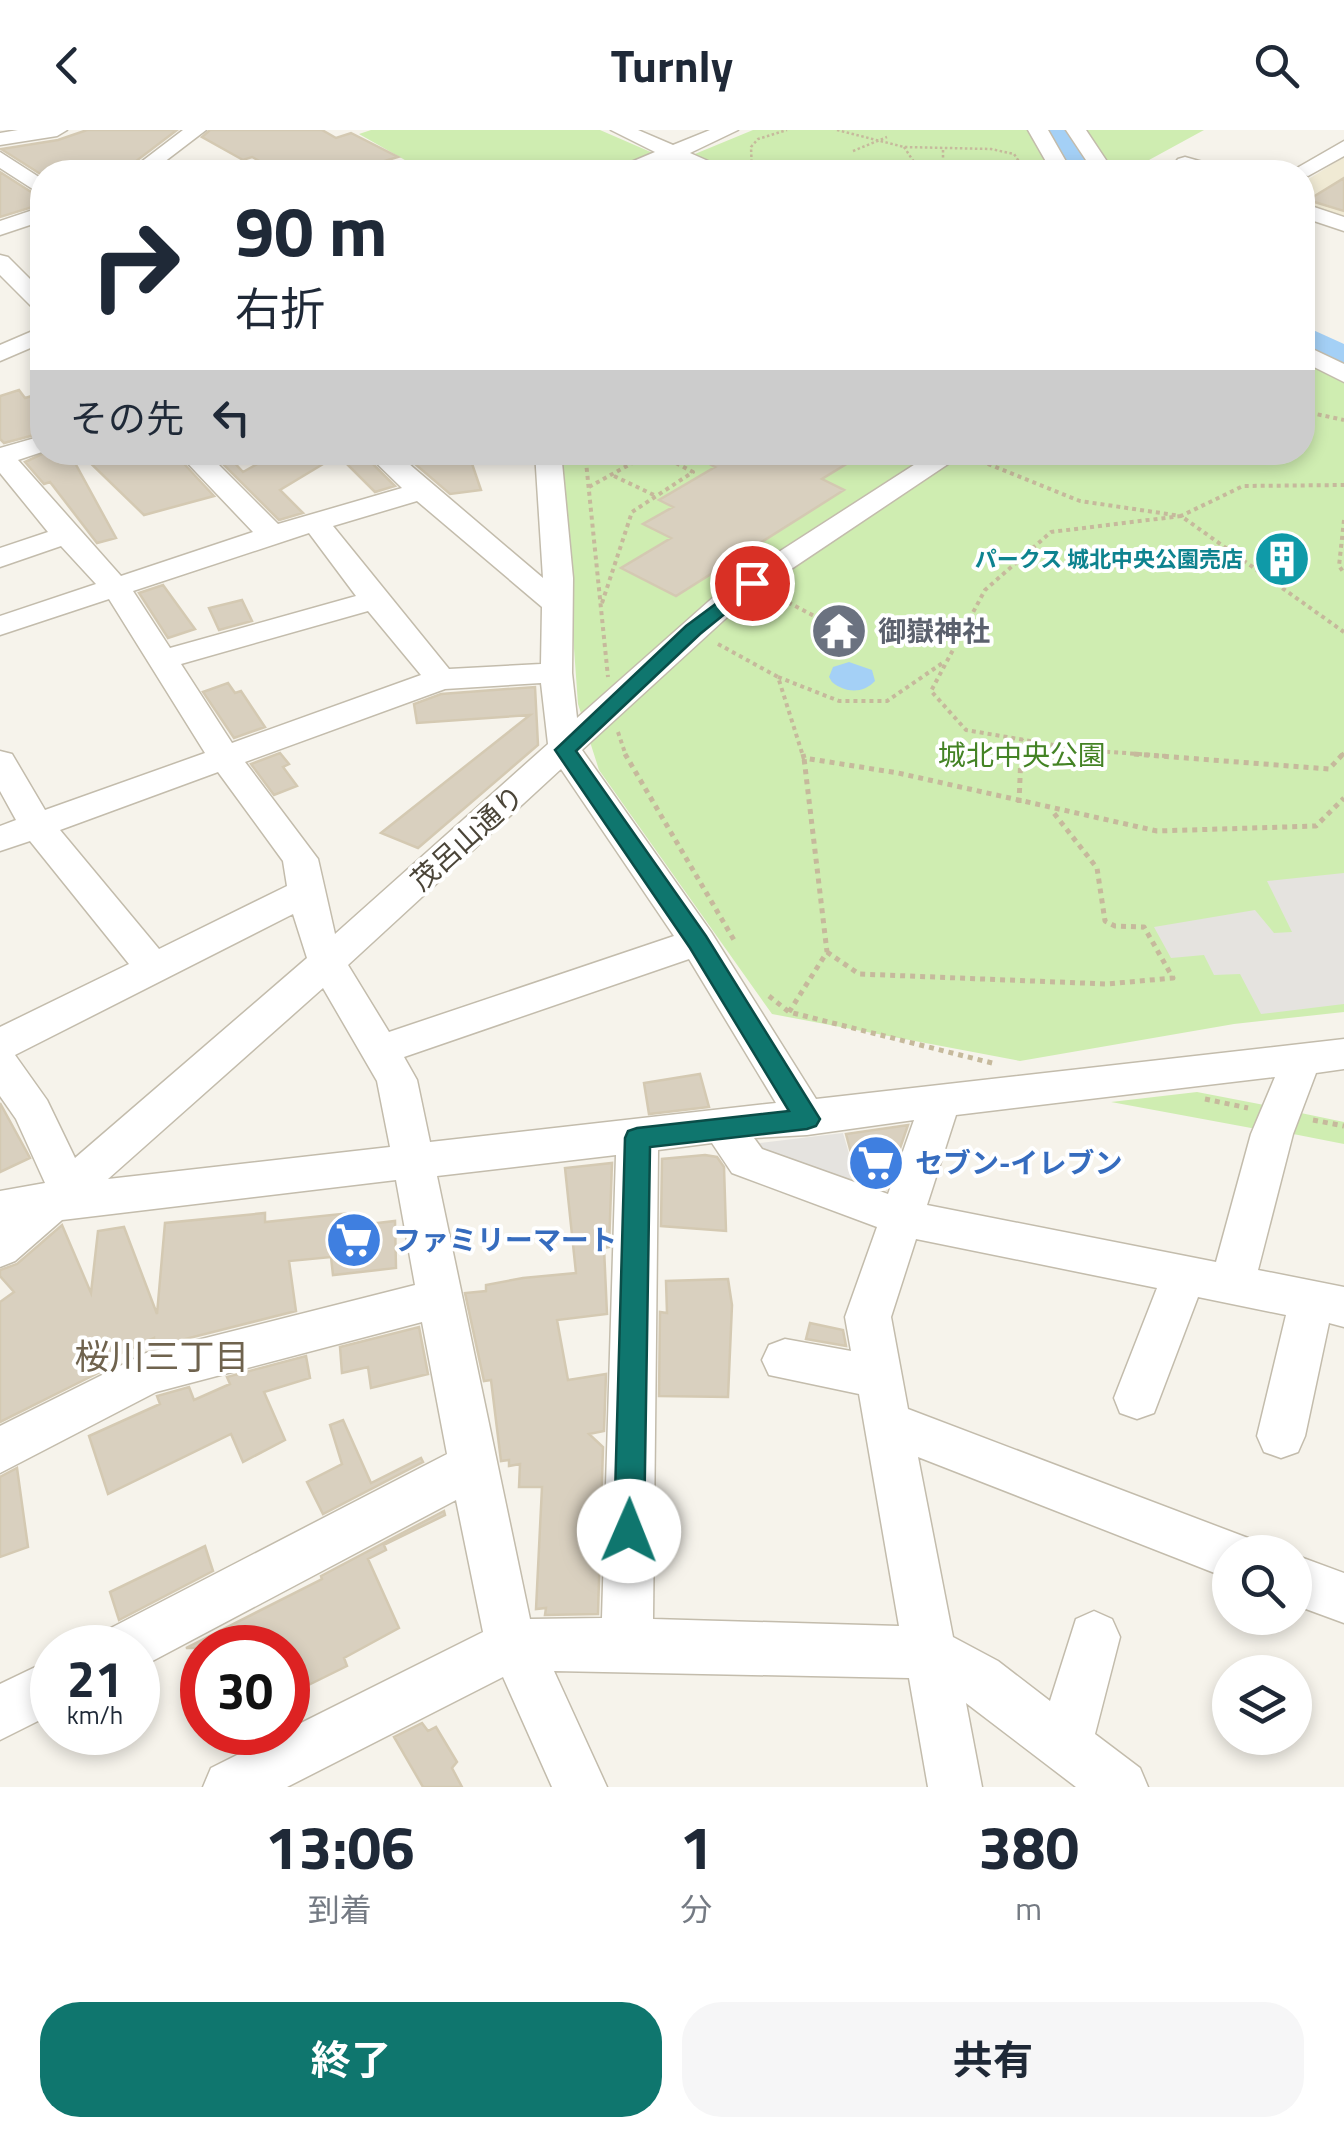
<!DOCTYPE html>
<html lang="ja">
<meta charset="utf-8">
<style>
body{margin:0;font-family:"Titillium Web","Noto Sans JP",sans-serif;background:#f6f6f7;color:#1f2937;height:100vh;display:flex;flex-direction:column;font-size:38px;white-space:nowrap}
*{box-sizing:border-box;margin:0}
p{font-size:32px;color:#747a83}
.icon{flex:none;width:55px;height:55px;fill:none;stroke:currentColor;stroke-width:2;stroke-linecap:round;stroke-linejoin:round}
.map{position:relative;height:1657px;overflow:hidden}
.side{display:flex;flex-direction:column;background:#fff;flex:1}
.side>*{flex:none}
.guide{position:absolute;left:30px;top:30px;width:1285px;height:305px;border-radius:40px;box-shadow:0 5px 15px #0003;background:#fff;color:#1f2937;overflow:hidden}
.controls{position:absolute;left:1212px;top:1405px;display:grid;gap:20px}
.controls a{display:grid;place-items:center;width:100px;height:100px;border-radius:50%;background:#fff;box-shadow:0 5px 15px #0003;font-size:50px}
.speed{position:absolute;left:30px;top:1495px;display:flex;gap:20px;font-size:50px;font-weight:700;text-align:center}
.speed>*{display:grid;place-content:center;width:130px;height:130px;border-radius:50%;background:#fff;box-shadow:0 5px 15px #0003;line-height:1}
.speed small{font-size:25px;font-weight:400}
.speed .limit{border:15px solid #d22;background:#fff;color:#111}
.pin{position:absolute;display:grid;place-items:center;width:85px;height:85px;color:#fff;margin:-42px;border:5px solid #fff;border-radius:50%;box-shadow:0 2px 10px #0007}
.me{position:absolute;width:110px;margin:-55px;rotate:1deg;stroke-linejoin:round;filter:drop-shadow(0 0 8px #0008)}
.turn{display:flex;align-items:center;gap:35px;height:210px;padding:0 40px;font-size:45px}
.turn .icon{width:130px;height:130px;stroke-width:2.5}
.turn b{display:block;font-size:70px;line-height:85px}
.then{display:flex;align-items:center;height:95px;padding:0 40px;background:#0003;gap:20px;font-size:38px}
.eta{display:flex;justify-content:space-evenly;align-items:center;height:170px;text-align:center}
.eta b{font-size:60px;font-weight:700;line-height:70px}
.primary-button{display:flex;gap:20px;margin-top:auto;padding:20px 40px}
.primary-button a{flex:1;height:115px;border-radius:40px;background:#0f766e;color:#fff;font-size:40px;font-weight:700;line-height:115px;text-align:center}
.primary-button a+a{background:#f6f6f7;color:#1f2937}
header{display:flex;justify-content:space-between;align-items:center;height:130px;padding:0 40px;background:#fff;font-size:45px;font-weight:700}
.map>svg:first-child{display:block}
</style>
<header><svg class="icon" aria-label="back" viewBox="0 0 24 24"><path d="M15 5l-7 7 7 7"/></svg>Turnly<svg class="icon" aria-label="search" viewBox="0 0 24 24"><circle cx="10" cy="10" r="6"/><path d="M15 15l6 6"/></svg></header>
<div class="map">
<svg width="1344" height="1657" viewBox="0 0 1344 1657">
<rect width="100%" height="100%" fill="#f6f3eb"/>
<path fill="#f0ead4" d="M1344 27V89L1303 75 1302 53Z"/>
<path fill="#cfedb1" d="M371 0H600L653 23 605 42H426L359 4Z
M753 0H1032L1059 42H724L690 26Z
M1084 0H1204L1149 30 1156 42H1113Z
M1303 227 1344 249V882L1234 894 1020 931 772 884 599 640 578 574 560 323 1302 322Z
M1197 962 1274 977 1262 1000 1111 972Z
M1296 982 1344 992V1014L1283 1002Z"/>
<path fill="#e5e3df" d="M1344 743V874L1261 884 1240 844 1214 845 1204 825 1171 828 1154 797 1255 780 1274 803 1292 802 1267 751Z
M843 1003 859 1058 754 1019 752 1014Z"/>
<path fill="#a4d0f6" d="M849 532 872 540 875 551C863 564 845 563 832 552L829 547 833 537Z"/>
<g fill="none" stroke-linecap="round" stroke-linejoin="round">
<path fill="#a4d0f6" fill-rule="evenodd" d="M1046 0H1072L1100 42H1074Z
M1302 195 1344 214V236L1302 217Z"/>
</g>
<path fill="#d9d0bf" stroke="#d4c9b2" stroke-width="2.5" d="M87 0H177L135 32 109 42 95 35 71 42 42 45 1 19 58 10Z
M210 0H322L336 8 351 3 398 27 378 33 395 42H280L252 27 243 30 202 7Z
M0 42 42 69V74L0 87Z
M1344 48V81L1308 70Z
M19 260 25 268 42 263V303L4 313 0 309V266Z
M46 322H69L116 408 97 413 50 352 44 354 25 332Z
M79 322H173L214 366 144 385Z
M278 322H361L395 356 375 362 338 325 280 360 303 383 279 390 218 329 228 326 243 342Z
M401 322H468L481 360 450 364Z
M687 322H866L822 349 844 360 676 466 621 438 671 408 643 394 673 377 659 370 715 337Z
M163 455 195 499 168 508 139 463Z
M242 470 252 491 219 500 209 478Z
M228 553 235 563 241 561 265 597 234 608 203 562Z
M535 557 538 615 418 718 381 703 530 585 417 593 414 574 441 564Z
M280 623 289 634 283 637 297 656 274 665 251 634Z
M700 944 709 977 649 984 644 953Z
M0 973 30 1028 0 1042Z
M908 995 886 1059 858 1049 846 1004Z
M705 1025 717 1027 724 1037 726 1101 661 1096 662 1029Z
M612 1033 609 1117 604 1118 607 1184 557 1190 568 1250 606 1244 604 1301 589 1304 603 1317 598 1484 545 1485 546 1478 536 1479 542 1357H519L520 1334 509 1336V1330L501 1331 491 1250 484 1251 465 1163 486 1161V1155L523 1148 576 1143 565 1038Z
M265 1083V1092L350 1083 352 1096 395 1091 396 1138 333 1145 331 1127 289 1131 296 1181 154 1217V1208L101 1232 104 1240 0 1292V1172L14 1162 0 1146V1140L17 1134 62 1095 91 1163 98 1101 124 1097 157 1184 165 1093Z
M728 1149 732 1175 728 1267 659 1266 660 1182 667 1183 666 1151Z
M810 1193 843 1200 846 1216 806 1209Z
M419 1197 428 1244 371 1258 368 1237 342 1243 340 1217Z
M306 1226 310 1248 264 1262 285 1310 243 1332 231 1304 108 1364 89 1306 160 1274 157 1266 189 1257 194 1270 230 1254 227 1247Z
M343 1290 371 1353 421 1328 423 1332 323 1384 307 1352 342 1334 330 1295Z
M17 1338 28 1417 0 1427V1347Z
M444 1381 445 1385 384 1415 386 1420 368 1429 399 1498 344 1528 347 1536 288 1565V1518H186L322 1449 321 1446Z
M205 1416 213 1441 119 1490 110 1462Z
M422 1593 428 1601 436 1597 457 1632 452 1638 462 1657H423L394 1607Z"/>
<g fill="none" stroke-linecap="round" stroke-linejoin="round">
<g stroke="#c3bcac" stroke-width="3">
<path id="minor" d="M18 0H67L57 6 0 15V3Z
M183 0H206L151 42H128Z
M611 0H638L673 15 710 0H738L690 23 724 38 727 42H701L672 30 641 42H614L617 38 655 22Z
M1028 0H1048L1072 42H1052Z
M1066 0H1086L1114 42H1094Z
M1344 11V26L1308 46 1290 42Z
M0 22 42 49V65L0 38Z
M1185 27 1224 38 1228 42C1210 43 1188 45 1175 33L1178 29Z
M1302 73 1344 87V101L1302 87Z
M42 77V91L0 105V91Z
M0 125 8 127 42 161V181L34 179 0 145Z
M42 197V213L0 231V215Z
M1302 214 1344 234V252L1302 231Z
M42 306V322L18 330 121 446 253 402 177 322H206L278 394 402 358 365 322H395L543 448 535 322H561L573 448 572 543 577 588 726 456 934 322H966L748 468 582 620 711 802 816 969 1344 909V939L1316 943 1293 1004 1258 1140 1344 1157V1197L1329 1193 1305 1306 1298 1322 1281 1328 1264 1322 1257 1306 1286 1185 1198 1167 1154 1283 1137 1289 1120 1283 1114 1268 1157 1158 916 1109 891 1187 908 1279 1248 1408 1254 1422H1230V1449L918 1327 953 1507 998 1531 1050 1571 1076 1489 1094 1481 1112 1489 1120 1507 1095 1604 1140 1638 1148 1657H1076L966 1573 982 1657H928L909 1548 554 1541 607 1657H552L503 1547 287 1657H203L211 1638 483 1502 456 1370 143 1536 138 1539V1518H99L107 1500 447 1324 422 1192 156 1262 0 1343V1296L146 1223 415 1155 396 1050 62 1090 15 1131 0 1137V1061L45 1053 16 989 0 966V897L129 834 30 711 0 721V696L16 690 0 661V621L12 624 45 680 205 623 109 469 0 505V486L96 454 61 416 0 437V418L48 402 0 343V318ZM417 371 542 477 541 534 449 539 333 396ZM309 403 356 466 170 518 133 461ZM368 481 421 545 232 613 181 534ZM541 553 548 614 335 804 318 729 245 632 445 559ZM561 639 674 806 389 902 348 835ZM218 642 283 731 287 756 159 819 60 700ZM293 784 307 828 75 1028 47 970 15 925ZM689 829 776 973 430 1012 417 950 404 927ZM323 858 377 951 390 1017 108 1049ZM1275 947 1251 1004 1216 1132 927 1075 956 985ZM914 990 888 1064 762 1019 754 1008 807 1005ZM712 1013 732 1043 877 1097 845 1187 851 1221 785 1209 769 1215 762 1230 769 1245 859 1264 899 1496 653 1489 658 1020ZM616 1025 602 1488 530 1489 437 1046Z
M1295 1425 1344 1443V1493L1295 1475Z
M52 1529V1584L0 1610V1554Z"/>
</g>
<path stroke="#c6b99c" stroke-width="2.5" stroke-dasharray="2.5 2.5" stroke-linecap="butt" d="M837 0 904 17 991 19 1014 24 1026 42
M904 17 916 35
M943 20V36
M853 21 887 7
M752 42 751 17 758 9 787 0"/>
<path stroke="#c6b99c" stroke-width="4" stroke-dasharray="4 4" stroke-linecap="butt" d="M1302 281 1344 290
M585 322 608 547
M973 328 1080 371 1181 386 1243 356 1344 355
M614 346 656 366
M589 357 652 322
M1344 390 1339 436 1344 443
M774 465 820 489
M602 473 632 382 693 342 655 322
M718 514 778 547 803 626
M778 547 839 571H887L944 532
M618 602 626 626
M1021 626 1022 609
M1166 626 1083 620 966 600 931 561 985 460 1051 402 1181 386 1344 502
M1341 626 1344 623"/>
<path stroke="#c6b99c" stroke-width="5" stroke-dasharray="5 5" stroke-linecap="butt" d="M625 624 734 810
M803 624 804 628 898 643 1157 701 1316 696 1344 668
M1134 624 1329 639 1343 624
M1019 673 1021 624
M827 822 859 844 1107 854 1173 848 1144 797 1115 796 1105 791 1097 738 1053 682
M769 866 789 882 996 934
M789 882 827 822 804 628
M1205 969 1248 978
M1313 990 1344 996"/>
<use href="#minor" fill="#fff" fill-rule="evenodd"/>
</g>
<path fill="#0f766e" stroke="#0a4d48" stroke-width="2.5" d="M752 447 758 449V457L700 504 576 621 706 806 820 989 816 996 807 999 650 1017 644 1401 640 1411 629 1415 619 1411 614 1401 625 1008 628 1001 637 998 789 981 690 818 555 620 686 496Z"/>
<defs>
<g id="building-disc" transform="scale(2.875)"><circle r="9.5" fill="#0f9aa8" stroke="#fff"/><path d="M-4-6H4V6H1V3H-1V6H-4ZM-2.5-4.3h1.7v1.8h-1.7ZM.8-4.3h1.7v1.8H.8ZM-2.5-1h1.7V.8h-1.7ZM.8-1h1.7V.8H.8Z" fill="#fff"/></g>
<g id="temple-disc" transform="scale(2.875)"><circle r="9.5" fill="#6b7280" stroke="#fff"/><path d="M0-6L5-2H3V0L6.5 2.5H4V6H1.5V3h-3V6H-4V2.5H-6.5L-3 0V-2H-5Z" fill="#fff"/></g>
<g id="supermarket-disc" transform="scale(2.875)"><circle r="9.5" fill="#3f7fe0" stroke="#fff"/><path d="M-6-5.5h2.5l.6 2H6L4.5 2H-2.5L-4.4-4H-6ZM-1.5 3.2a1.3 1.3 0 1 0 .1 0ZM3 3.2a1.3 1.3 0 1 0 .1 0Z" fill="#fff"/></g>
</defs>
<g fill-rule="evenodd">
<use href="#building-disc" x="1282" y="429"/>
<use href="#temple-disc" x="839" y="501"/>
<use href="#supermarket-disc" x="876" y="1033"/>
<use href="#supermarket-disc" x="354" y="1110"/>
</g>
<g text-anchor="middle" stroke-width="8" stroke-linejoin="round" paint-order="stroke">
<g font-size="22" font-weight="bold" fill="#0d838f" stroke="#fff" text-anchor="end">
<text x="1243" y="437">パークス 城北中央公園売店</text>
</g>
<g font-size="28" font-weight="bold" fill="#5b616d" stroke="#fff" text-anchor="start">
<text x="878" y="511">御嶽神社</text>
</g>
<g font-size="28" fill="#448325" stroke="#fff">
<text x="1022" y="635">城北中央公園</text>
</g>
<g font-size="28" fill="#4b4538" stroke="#fff">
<text transform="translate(467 708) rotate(-42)" y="10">茂呂山通り</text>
</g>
<g font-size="28" font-weight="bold" fill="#366cbe" stroke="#fff" text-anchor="start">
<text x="915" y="1043">セブン-イレブン</text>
<text x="393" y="1120">ファミリーマート</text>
</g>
<g font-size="35" fill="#6f634e" stroke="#fff">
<text x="162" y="1239">桜川三丁目</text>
</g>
</g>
</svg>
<div class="controls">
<a><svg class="icon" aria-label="search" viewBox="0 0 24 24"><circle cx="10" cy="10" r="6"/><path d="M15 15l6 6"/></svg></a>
<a><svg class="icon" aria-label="layers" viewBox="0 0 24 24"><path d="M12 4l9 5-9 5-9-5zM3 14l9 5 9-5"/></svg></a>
</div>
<div class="speed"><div>21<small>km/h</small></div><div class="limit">30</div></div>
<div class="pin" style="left:752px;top:453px;background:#d93025"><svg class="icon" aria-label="arrive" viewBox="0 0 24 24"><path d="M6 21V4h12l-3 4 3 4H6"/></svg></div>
<svg class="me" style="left:629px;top:1401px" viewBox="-20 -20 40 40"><circle r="19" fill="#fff"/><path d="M0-13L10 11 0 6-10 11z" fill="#0f766e"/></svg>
<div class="guide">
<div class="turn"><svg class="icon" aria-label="right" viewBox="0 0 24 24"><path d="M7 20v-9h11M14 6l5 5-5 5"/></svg><div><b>90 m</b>右折</div></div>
<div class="then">その先<svg class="icon" aria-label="left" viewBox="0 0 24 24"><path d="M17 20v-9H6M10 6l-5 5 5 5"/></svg></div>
</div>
</div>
<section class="side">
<div class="eta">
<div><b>13:06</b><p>到着</p></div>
<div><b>1</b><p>分</p></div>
<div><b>380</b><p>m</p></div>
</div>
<div class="primary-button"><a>終了</a><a>共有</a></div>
</section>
